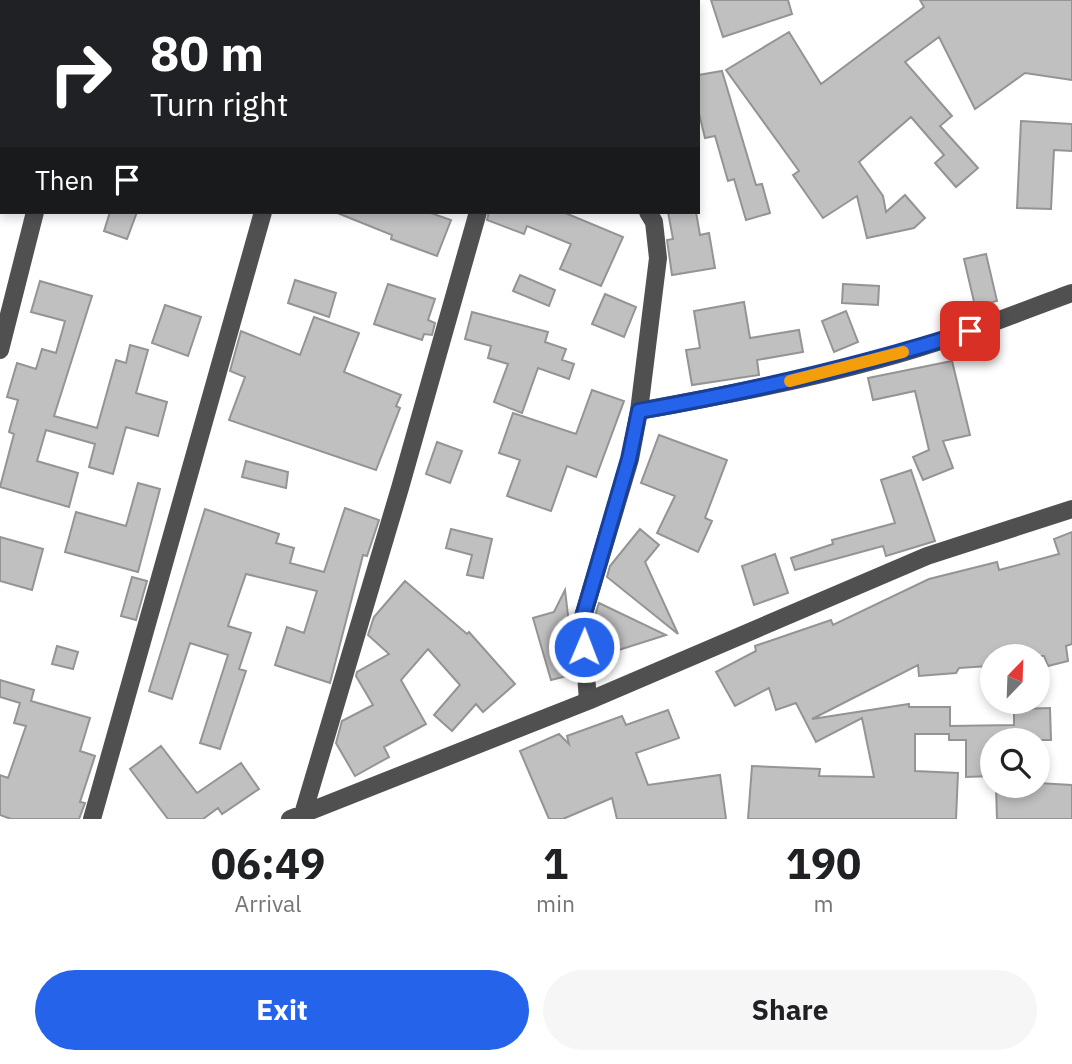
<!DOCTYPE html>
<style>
body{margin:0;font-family:"IBM Plex Sans",sans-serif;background:#f6f6f6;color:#202124;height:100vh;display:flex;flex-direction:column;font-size:26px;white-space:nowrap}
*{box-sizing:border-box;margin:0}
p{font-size:23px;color:#757577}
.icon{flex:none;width:38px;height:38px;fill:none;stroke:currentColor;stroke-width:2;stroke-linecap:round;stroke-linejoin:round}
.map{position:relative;height:819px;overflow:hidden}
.drawer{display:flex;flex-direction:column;background:#fff;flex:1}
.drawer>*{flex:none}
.top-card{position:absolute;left:0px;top:0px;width:700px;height:214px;box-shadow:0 4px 10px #0003;background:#202124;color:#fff;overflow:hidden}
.needle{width:46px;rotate:23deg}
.buttons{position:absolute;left:980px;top:644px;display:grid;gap:14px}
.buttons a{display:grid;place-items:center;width:70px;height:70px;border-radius:50%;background:#fff;box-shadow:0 4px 10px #0003;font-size:35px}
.pin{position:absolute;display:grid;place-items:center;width:60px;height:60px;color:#fff;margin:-30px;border-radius:14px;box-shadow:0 4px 10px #0006}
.me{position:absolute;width:77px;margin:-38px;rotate:1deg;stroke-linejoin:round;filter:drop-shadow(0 0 5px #0008)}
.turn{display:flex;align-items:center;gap:24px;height:147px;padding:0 35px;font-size:32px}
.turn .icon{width:91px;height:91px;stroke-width:2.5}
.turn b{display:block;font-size:49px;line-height:60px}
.then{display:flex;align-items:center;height:66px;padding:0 35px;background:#0003;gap:14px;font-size:26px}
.eta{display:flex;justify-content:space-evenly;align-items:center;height:119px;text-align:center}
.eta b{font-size:42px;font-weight:700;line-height:49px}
.action{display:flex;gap:14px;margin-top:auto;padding:14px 35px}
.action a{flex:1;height:80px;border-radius:42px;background:#2563eb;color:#fff;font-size:28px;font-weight:700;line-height:80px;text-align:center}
.action a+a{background:#f6f6f6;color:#202124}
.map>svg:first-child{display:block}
</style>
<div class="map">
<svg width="1072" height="819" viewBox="0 0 1072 819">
<rect width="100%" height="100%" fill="#fff"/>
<path fill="#c0c0c0" stroke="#949494" stroke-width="2" d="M711 0H788L792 14 723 37Z
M920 0H1072V80L1025 73 975 109 939 37 905 62 952 116 940 126 978 168 956 187 935 163 944 155 911 117 859 162 883 196 886 212 905 195 925 218 914 228 867 238 857 196 823 218 793 175 799 171 726 70 789 32 821 84 924 7Z
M722 71 756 185 762 184 770 213 746 220 734 179 728 181 715 136 705 138 698 109V75Z
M1021 121 1072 124V151L1054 150 1051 209 1017 208Z
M110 212H137L127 239 104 231Z
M335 212H428L451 220 437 256 391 239 392 235Z
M489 212H563L623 237 601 286 560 269 571 244 527 226 524 234 487 220Z
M668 212H696L700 235 709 233 715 268 672 275 667 240 673 239Z
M986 254 997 301 975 306 964 259Z
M520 275 555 290 549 306 513 291Z
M295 280 336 293 329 317 288 303Z
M40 281 92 296 54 416 97 428 116 360 126 363 130 345 148 350 136 393 167 402 158 436 126 427 113 474 89 467 95 444 46 430 37 461 78 473 69 507 0 487 14 434 9 432 18 400 7 397 17 363 36 369 42 349 56 353 65 321 31 312Z
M388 284 435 299 428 320 435 323 432 335 424 334 422 340 374 324Z
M843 284 879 286 878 305 842 303Z
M605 294 636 307 624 337 592 324Z
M744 302 750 338 799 330 803 352 757 360 759 375 692 385 686 350 700 348 694 311Z
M165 305 201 317 188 356 152 343Z
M846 311 858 342 834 352 822 321Z
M472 312 548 332 545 342 566 349 562 360 574 364 569 379 538 368 522 413 494 402 508 364 488 358 491 346 465 339Z
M314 317 359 333 344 372 401 395 396 406 400 408 376 470 229 420 245 377 230 371 241 331 300 355Z
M952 361 970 435 943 441 953 468 923 480 913 457 929 450 915 391 873 400 868 378Z
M592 390 624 401 596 477 567 466 551 511 507 496 520 460 499 453 513 413 576 434Z
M659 435 727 460 705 518 712 521 698 552 657 533 675 496 641 483Z
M437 442 462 451 450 483 426 474Z
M246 461 288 472 286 488 242 477Z
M911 470 935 541 886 556 883 546 795 570 791 558 833 544 832 540 895 523 881 480Z
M138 483 160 489 138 572 65 552 76 512 126 526Z
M345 508 379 520 367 556 363 555 330 683 275 665 287 627 304 633 317 591 246 574 228 626 251 633 239 669 246 671 220 749 200 743 228 655 190 643 172 699 149 691 205 509 279 534 276 543 294 548 290 563 324 572Z
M451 529 492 539 483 578 467 575 472 555 446 548Z
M640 529 659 545 645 562 678 634 607 577 610 566Z
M1072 532V644L1066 646 1068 661 1048 666 1044 656H992V664L989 666 959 668 956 673 919 676 918 665 812 719 909 704V707H950V726L1014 725V709L1050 708 1051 740H992V776L966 777V740H949V734H915V771L958 773 956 819H748L752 766 820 769 819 776 874 777 862 718 816 742 796 703 776 710 769 688 735 706 716 672 756 651 755 646 831 620 833 625 929 579 997 562 999 570 1059 554 1054 539Z
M0 537 43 549 32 590 0 581Z
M775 554 788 593 754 605 742 566Z
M132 577 147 581 136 620 121 616Z
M405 581 467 634 469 632 515 684 483 712 476 704 452 731 434 715 460 685 428 649 401 680 426 724 384 747 389 757 355 776 336 743 342 721 373 705 356 676 357 672 389 654 368 635 374 617Z
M565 590 575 674 551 680 533 618 554 612Z
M599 603 666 635 606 654 594 619Z
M57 646 78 652 73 669 52 664Z
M0 680 34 690 31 701 90 718 80 751 95 756 80 802 85 803 79 819H11L0 815V775L8 778 26 726 14 723 20 703 0 697Z
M668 710 679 738 636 753 648 785 720 775 726 819H617L612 798 563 819H549L520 751 559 734 569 744 567 736 622 716 626 725Z
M161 746 197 793 241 763 259 789 222 814 218 808 203 819H168L130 769Z
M1038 783 1072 785V819H997L996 786H1038Z"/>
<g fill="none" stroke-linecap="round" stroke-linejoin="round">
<path stroke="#505050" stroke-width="18" d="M75 0V2
M281 2 282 0
M0 3 2 4
M0 350 35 212
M639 411C720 396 801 381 880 359 945 342 1009 316 1072 293
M588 701 582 620 630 459 639 411 658 258 654 222 648 212
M303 814 400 488 478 212
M92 819 263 212
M290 819 588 701 927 556 1072 509"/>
</g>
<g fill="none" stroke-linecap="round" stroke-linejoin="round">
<g stroke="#184099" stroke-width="18">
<path id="route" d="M584 647 582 620 629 459 639 411C752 391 861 366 970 331"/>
</g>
<use href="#route" stroke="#2563eb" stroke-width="12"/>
<path stroke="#f59e0b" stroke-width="12" d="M790 381 903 352"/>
</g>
</svg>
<div class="buttons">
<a><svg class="needle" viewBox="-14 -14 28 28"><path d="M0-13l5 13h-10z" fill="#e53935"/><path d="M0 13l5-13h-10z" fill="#757577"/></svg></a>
<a><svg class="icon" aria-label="search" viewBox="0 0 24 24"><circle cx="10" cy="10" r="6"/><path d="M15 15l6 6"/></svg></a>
</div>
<div class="pin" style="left:970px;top:331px;background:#d93025"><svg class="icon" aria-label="arrive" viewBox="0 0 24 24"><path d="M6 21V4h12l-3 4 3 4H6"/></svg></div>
<svg class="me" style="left:584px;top:647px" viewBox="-20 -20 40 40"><circle r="17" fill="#2563eb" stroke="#fff" stroke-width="3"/><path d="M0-11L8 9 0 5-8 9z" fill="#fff"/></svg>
<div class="top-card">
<div class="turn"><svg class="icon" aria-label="right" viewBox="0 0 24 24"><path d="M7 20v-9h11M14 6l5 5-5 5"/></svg><div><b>80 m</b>Turn right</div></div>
<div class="then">Then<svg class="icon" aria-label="arrive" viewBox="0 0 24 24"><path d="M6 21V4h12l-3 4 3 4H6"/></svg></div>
</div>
</div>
<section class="drawer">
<div class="eta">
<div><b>06:49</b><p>Arrival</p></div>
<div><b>1</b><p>min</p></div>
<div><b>190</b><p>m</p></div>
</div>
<div class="action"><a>Exit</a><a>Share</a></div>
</section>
